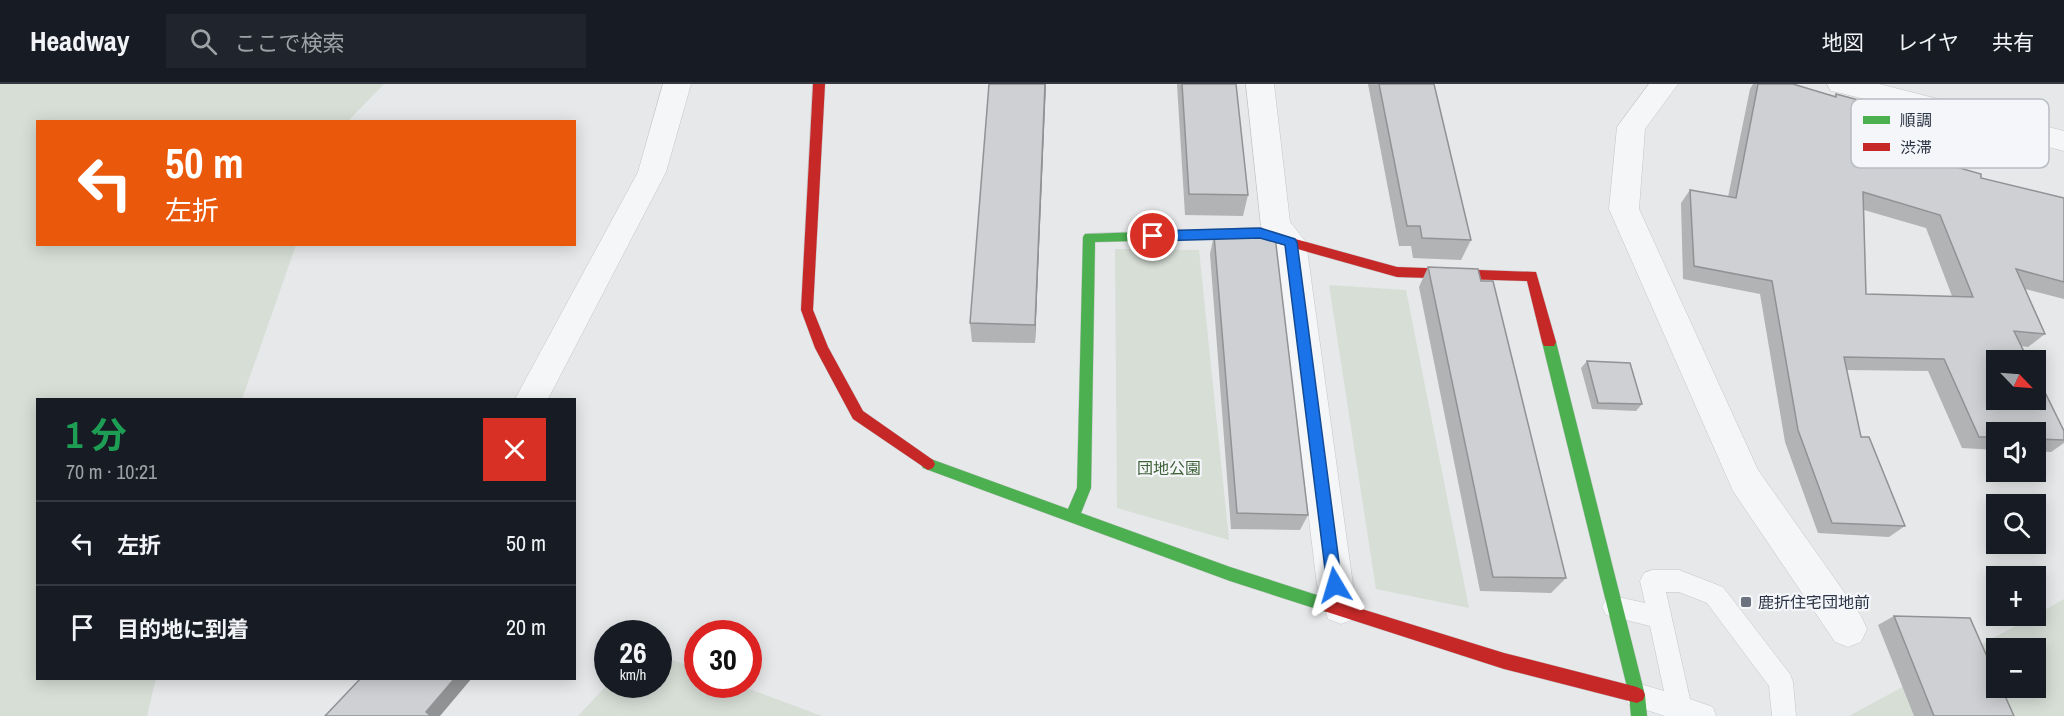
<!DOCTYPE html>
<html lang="ja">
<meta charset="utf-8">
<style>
body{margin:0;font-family:"Archivo Narrow","Noto Sans JP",sans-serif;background:#20242c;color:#f1f3f6;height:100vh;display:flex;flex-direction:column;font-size:22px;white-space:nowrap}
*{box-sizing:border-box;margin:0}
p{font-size:20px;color:#9ea1a6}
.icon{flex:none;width:33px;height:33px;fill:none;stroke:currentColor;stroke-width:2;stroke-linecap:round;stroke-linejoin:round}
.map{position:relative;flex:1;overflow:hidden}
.details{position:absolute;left:36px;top:314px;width:540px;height:282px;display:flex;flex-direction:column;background:#171b24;border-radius:0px;box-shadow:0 3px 15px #0003}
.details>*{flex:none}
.banner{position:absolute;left:36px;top:36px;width:540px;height:126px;border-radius:0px;box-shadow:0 3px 15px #0003;background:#ea580c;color:#fff;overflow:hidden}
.needle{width:39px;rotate:115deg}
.controls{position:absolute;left:1986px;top:266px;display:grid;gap:12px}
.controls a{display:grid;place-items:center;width:60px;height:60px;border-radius:0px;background:#171b24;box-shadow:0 3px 15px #0003;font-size:30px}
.speed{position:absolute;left:594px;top:536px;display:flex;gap:12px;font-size:30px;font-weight:700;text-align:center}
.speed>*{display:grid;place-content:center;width:78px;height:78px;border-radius:50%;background:#171b24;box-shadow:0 3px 15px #0003;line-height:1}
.speed small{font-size:15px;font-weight:400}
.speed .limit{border:9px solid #d22;background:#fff;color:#111}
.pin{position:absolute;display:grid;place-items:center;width:51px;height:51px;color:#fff;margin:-26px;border:3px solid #fff;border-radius:50%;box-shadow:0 2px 6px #0007}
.me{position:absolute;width:66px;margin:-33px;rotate:353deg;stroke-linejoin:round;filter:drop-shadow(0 0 4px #0008)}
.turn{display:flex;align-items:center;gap:21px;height:126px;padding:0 30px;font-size:27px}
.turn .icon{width:78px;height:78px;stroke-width:2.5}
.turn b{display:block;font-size:42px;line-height:51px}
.round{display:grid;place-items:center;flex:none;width:63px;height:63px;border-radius:0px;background:#20242c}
.headline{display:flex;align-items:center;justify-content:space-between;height:102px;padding:0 30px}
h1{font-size:36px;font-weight:700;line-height:45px;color:#1e9e55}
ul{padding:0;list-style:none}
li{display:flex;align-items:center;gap:18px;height:84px;padding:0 30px;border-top:2px solid #363941}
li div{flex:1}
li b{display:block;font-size:22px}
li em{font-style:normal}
header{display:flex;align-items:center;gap:36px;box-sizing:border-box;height:84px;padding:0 30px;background:#171b24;border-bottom:2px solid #363941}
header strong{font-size:28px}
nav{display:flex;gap:33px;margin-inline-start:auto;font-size:21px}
.search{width:420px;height:54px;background:#20242c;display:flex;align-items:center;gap:15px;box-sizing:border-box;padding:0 21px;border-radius:0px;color:#9ea1a6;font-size:22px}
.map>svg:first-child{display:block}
</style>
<header>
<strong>Headway</strong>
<div class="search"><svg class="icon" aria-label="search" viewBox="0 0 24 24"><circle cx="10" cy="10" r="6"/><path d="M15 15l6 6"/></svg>ここで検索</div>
<nav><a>地図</a><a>レイヤ</a><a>共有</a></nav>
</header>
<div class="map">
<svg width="2064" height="632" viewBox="0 0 2064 632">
<rect width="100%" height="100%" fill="#e6e8ea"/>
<path fill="#d6ded6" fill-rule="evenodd" d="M0 0H384L348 37 38 38V160L296 161 242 315H38V594H156L147 632H0Z
M1115 165 1199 166 1229 456 1117 424Z
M1329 201 1406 206 1469 524 1376 505Z
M2064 515V632H1849L2036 531ZM1996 564H2036V603H1996Z
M659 571 697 585 698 600H736L822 632H578L608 600H658Z"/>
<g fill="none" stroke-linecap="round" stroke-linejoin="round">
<g stroke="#c4c6c8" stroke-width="1">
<path id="lane" d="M1652 486H1679L1723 503 1790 590 1793 598 1796 632H1772L1769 602 1707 519 1679 508H1666L1690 615 1713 623 1716 632H1665L1628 620 1625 611 1628 602 1637 599 1664 607 1650 542 1606 531 1602 523 1606 515 1614 512 1645 519 1640 497 1644 489Z"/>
</g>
<g stroke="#c4c6c8" stroke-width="1">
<path id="street" d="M663 0H691L666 88 548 315H515L638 88Z
M1246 0H1274L1290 138 1306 158 1353 501 1359 523 1354 535 1341 540 1328 535 1317 501 1276 162 1261 142Z
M1649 0H1678L1645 45 1639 125 1758 386 1861 532 1867 545 1861 558 1848 563 1835 558 1733 407 1609 125 1617 43Z
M1827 0H1879L2064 47V67L1841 9 1831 7Z"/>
</g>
<g stroke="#c4c6c8" stroke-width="1">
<path id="fast" d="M1255 144 1261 149 1255 154 1095 158 1091 404 1081 429 1230 483 1326 514 1331 516 1334 521 1331 526 1326 528 1230 497 923 384 921 380 923 376 928 374 1068 425 1077 404 1083 153 1085 150Z
M1549 253 1554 254 1556 258 1645 611 1647 632H1631L1629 611 1542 258 1544 254Z"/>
</g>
<g stroke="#c4c6c8" stroke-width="1">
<path id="jam" d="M813 0H825L813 226 828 263 863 327 933 376 935 380 933 384 928 386 853 335 815 264 801 226Z
M1255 144 1397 183 1536 188 1556 258 1554 262H1544L1542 258 1527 197 1397 193 1251 152 1249 149 1251 146Z
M1326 514 1504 569 1637 603 1643 606 1645 611 1643 616 1637 619 1504 585 1321 526 1318 521 1321 516Z"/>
</g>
<use href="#lane" fill="#f5f6f7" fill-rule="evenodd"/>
<use href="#street" fill="#f5f6f7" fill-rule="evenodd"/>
<use href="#fast" fill="#4caf50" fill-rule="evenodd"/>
<use href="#jam" fill="#c62828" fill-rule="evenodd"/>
</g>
<path fill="#b1b3b5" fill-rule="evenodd" d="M1046 0 1035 259 972 258 970 239Z
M1177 0H1236L1248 111 1243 132 1185 131Z
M1368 0H1434L1471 156 1461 176 1413 174 1411 162H1399Z
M1753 0H1793L1835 12 1836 10 1921 73 1981 94 2064 114V215L2025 205 2045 250 2028 263 2021 262 2064 347V359L2051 368 2036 367V348H1996V366L1962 364 1928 287 1846 286 1861 353 1905 442 1889 453 1818 449 1785 358 1760 210 1683 195 1681 119 1690 106 1728 113 1750 5ZM1864 126 1926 144 1952 212 1866 210Z
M1214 151 1308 431 1300 446 1231 445 1210 170Z
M1428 183 1481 197 1566 494 1551 509 1480 507 1419 203Z
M1587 277 1642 320 1636 327 1592 325 1581 284Z
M1894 532 2014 632H1914L1878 541Z"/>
<path fill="#909294" d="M1045 0H1046L1035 259V241Z
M455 594H472L440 632H431L426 628Z"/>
<path fill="#ced0d3" stroke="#909294" stroke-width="1.5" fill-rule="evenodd" d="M989 0H1045L1035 241 970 239Z
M1182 0H1236L1248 111 1189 110Z
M1379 0H1434L1471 156 1422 154 1420 142H1407Z
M1758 0H1793L1836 13V10L1922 33 1921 73 1981 90V94L2064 114V198L2016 185 2045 250 2014 247 2028 276H1996V315H2036V290L2064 347V356L2036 355V348H1996V353H1979L1944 275 1844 273 1861 353H1869L1905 442 1832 439 1798 346 1772 197 1694 182 1690 106 1736 114ZM1863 108 1940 131 1973 213 1866 210Z
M1214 151 1275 152 1308 431 1237 429Z
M1428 183 1478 185 1481 197H1493L1566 494 1493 493Z
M1587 277 1630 279 1642 320 1598 319Z
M1894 532 1970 534 1996 593V603H2001L2014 632H1934Z
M361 594H455L426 628 431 632H325Z"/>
<path fill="#1a73e8" stroke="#114b97" stroke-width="1.5" d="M1260 144 1295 155 1297 158 1342 501 1340 506 1335 508 1329 506 1327 501 1285 161 1260 154 1153 157 1147 152 1153 147Z"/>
<rect fill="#6c737f" stroke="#f4f6f9" stroke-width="2" x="1740" y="512" width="12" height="12" rx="3"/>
<g text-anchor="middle" stroke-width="4.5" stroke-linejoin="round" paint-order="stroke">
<g font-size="16" fill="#3f6138" stroke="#f4f6f9">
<text x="1169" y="390">団地公園</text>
</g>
<g font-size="16" fill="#2b3445" stroke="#f4f6f9" text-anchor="start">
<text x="1758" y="524">鹿折住宅団地前</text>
</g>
</g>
<rect x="1851" y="15" width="198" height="69" rx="9" fill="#f4f6f9" stroke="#b8bcc3" stroke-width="1.5"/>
<rect x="1863" y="32" width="27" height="8" fill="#4caf50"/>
<rect x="1863" y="59" width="27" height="8" fill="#c62828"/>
<g font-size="16" fill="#2b3445">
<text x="1900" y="42">順調</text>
<text x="1900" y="69">渋滞</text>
</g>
</svg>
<div class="controls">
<a><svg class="needle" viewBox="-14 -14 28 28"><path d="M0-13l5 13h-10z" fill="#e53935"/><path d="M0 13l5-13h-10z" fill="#9ea1a6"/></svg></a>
<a><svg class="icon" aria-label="sound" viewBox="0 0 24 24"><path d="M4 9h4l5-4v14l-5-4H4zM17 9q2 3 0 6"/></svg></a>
<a><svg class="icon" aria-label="search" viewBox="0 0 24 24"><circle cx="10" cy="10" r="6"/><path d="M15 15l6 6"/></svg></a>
<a>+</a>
<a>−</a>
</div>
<div class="speed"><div>26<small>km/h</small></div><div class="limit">30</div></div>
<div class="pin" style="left:1153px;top:152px;background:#d93025"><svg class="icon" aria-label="arrive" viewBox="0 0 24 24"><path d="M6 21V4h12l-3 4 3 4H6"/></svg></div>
<svg class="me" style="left:1335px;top:501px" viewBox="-20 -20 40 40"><path d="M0-17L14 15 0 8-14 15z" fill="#1a73e8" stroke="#fff" stroke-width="4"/></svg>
<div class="banner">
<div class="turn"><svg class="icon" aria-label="left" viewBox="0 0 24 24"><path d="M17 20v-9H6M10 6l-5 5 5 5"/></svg><div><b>50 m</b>左折</div></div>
</div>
<section class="details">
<div class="headline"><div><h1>1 分</h1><p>70 m · 10:21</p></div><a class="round" style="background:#d93025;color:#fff"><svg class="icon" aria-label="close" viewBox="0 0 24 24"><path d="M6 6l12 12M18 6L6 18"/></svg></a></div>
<ul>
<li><svg class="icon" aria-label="left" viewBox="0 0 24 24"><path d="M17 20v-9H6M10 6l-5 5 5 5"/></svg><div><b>左折</b></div><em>50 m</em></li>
<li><svg class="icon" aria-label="arrive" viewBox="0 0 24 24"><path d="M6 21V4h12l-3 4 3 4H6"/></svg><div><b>目的地に到着</b></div><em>20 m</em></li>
</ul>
</section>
</div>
